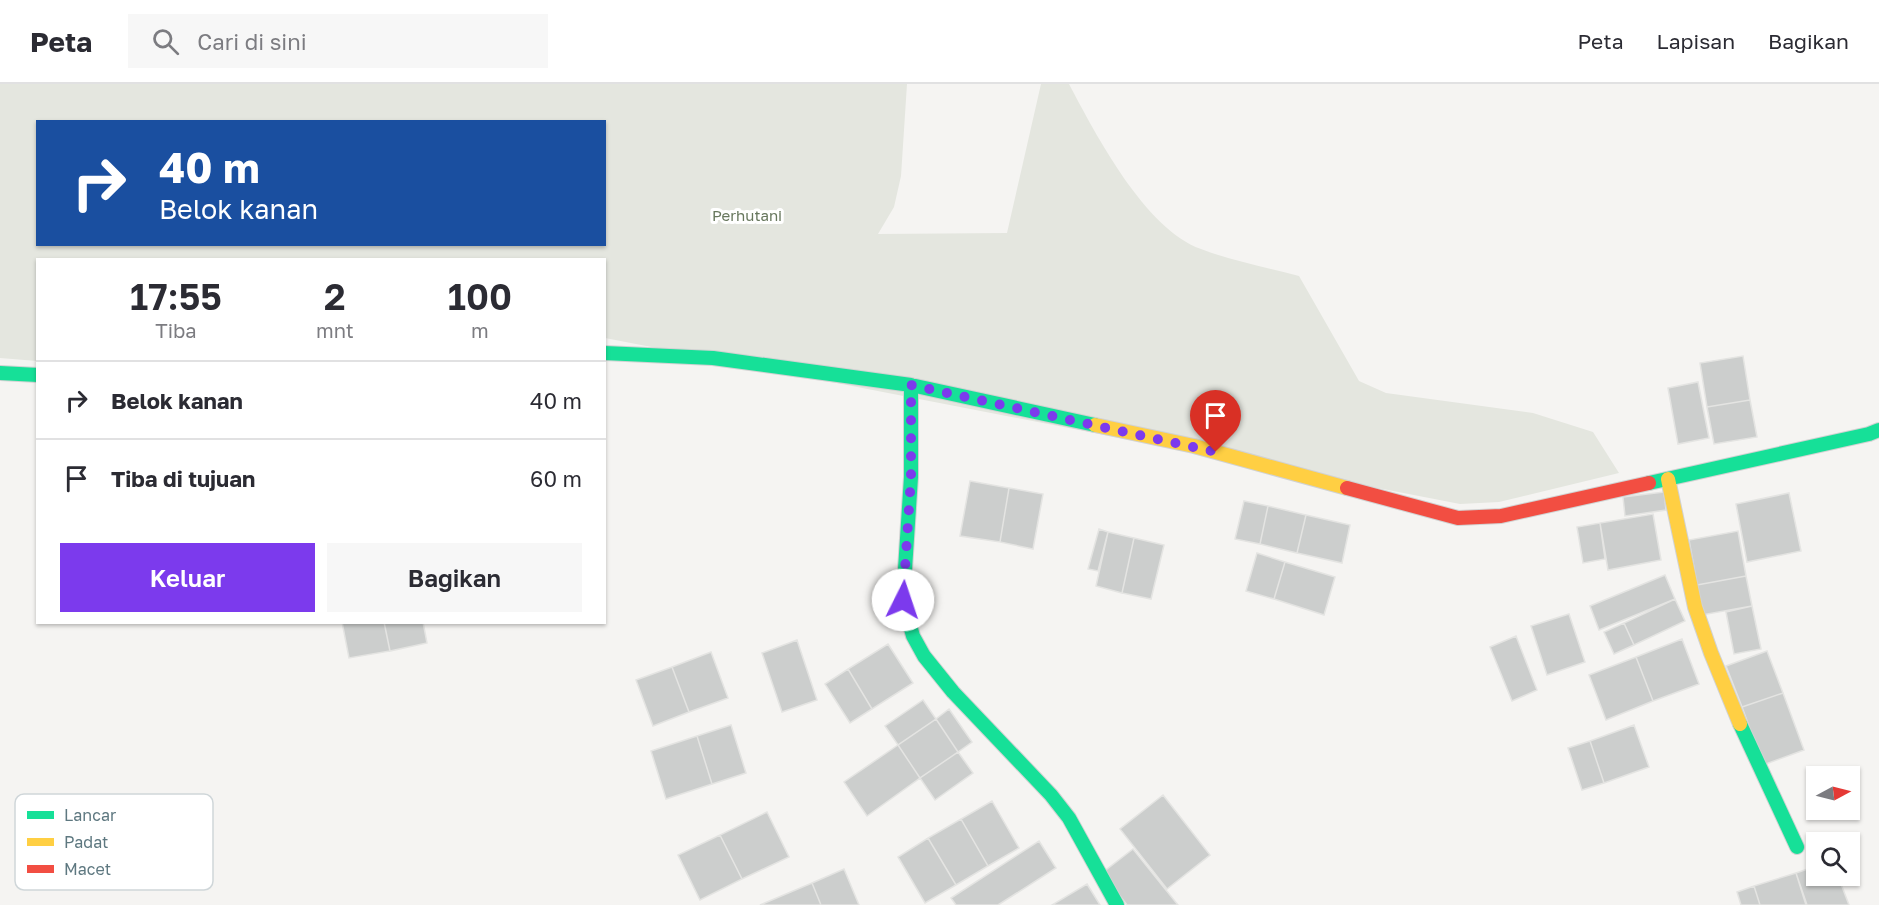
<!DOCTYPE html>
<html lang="id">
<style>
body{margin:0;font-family:"Golos Text",sans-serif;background:#f7f7f7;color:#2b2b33;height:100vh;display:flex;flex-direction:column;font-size:22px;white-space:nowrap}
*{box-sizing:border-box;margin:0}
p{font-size:20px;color:#7c7c81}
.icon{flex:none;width:33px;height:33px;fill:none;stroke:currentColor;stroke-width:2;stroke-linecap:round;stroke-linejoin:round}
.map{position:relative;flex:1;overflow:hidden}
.sheet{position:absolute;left:36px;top:174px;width:570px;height:366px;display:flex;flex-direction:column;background:#fff;border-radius:0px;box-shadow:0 2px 4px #0004}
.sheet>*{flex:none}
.top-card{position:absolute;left:36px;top:36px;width:570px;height:126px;border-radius:0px;box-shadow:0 2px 4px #0004;background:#1a4fa0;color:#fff;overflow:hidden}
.needle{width:39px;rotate:83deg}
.buttons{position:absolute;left:1806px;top:682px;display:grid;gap:12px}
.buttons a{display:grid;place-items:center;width:54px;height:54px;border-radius:0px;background:#fff;box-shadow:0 2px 4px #0004;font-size:30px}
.pin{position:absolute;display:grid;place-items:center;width:51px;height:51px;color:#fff;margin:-62px -26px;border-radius:50% 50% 50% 0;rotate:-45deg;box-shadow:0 0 6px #0007}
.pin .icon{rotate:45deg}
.me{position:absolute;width:66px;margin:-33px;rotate:4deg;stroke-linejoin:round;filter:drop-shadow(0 0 4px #0008)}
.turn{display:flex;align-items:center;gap:21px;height:126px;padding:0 24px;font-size:27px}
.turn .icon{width:78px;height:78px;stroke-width:2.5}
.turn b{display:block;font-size:42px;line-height:51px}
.eta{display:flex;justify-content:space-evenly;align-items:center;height:102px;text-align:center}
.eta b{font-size:36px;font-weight:600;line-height:42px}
.primary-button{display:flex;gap:12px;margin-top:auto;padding:12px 24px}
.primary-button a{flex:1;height:69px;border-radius:0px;background:#7c3aed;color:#fff;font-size:24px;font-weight:600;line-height:69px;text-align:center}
.primary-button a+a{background:#f7f7f7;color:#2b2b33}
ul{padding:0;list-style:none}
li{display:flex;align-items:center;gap:18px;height:78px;padding:0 24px;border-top:2px solid #e1e1e2}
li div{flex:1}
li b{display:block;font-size:22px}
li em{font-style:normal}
header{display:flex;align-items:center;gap:36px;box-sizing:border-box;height:84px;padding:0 30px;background:#fff;border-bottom:2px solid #e1e1e2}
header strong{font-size:28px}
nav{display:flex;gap:33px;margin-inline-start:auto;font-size:21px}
.search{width:420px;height:54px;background:#f7f7f7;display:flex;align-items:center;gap:15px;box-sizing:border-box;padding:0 21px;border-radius:0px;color:#7c7c81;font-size:22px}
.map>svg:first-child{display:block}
</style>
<header>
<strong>Peta</strong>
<div class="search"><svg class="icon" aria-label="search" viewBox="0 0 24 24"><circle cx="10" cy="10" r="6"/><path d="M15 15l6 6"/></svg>Cari di sini</div>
<nav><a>Peta</a><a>Lapisan</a><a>Bagikan</a></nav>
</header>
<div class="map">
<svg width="1879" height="821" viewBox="0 0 1879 821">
<rect width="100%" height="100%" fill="#f5f4f2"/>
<path fill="#e4e6df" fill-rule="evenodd" d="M0 0H907L901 92 894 123 878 150 1007 149 1041 0H1069C1096 51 1145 145 1201 165 1232 177 1266 183 1299 192L1359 297 1386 309 1533 329 1593 348 1619 389 1499 418 1460 420 605 254 604 176H38L37 277 0 274ZM38 38H604V160H38Z"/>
<path fill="#cccecd" stroke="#e4e4e2" stroke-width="1.5" d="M1743 272 1750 316 1707 323 1700 279Z
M1698 298 1709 354 1678 360 1668 304Z
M1750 316 1757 353 1714 360 1707 323Z
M970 397 1009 404 1000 458 960 452Z
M1009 404 1043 410 1033 465 1000 458Z
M1664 408 1666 426 1625 432 1623 413Z
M1789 409 1801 467 1747 478 1736 420Z
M1244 417 1268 422 1260 460 1235 455Z
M1268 422 1306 431 1297 469 1260 460Z
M1653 430 1661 476 1608 486 1600 439Z
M1306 431 1350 441 1342 479 1297 469Z
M1600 439 1605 475 1583 479 1577 443Z
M1099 445 1108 448 1098 487 1088 485Z
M1738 447 1746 492 1697 501 1689 456Z
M1108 448 1134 454 1122 509 1096 502Z
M1134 454 1164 461 1151 515 1122 509Z
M1257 469 1285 478 1274 515 1246 507Z
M1285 478 1335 493 1324 531 1274 515Z
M1665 491 1675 515 1599 546 1590 522Z
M1746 492 1752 522 1702 531 1697 501Z
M1675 515 1685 537 1634 561 1624 539Z
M1752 522 1761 565 1734 570 1726 528Z
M1569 530 1585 578 1547 591 1531 542Z
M342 538H384L390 567 349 574Z
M384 538H423L427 559 390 567Z
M1624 539 1634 561 1614 570 1604 548Z
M1516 552 1537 606 1512 617 1490 563Z
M1682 555 1699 600 1653 617 1636 573Z
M797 556 817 616 782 628 762 569Z
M888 560 913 599 872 625 848 585Z
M1767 567 1783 609 1742 623 1726 582Z
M711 568 728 614 689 628 672 583Z
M1636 573 1653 617 1606 636 1589 591Z
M672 583 689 628 653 642 636 596Z
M848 585 872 625 850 639 825 600Z
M1783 609 1804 666 1763 681 1742 623Z
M923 616 936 635 898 661 885 642Z
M949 625 972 658 958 668 936 635Z
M936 635 958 668 920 694 898 661Z
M731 641 746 689 712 700 697 652Z
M1634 641 1649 683 1604 699 1590 657Z
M697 652 712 700 666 715 651 667Z
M1590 657 1604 699 1582 706 1568 664Z
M898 661 920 694 867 732 844 698Z
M958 668 973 689 935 716 920 694Z
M1163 711 1210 771 1167 805 1120 745Z
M992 717 1019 764 988 782 961 735Z
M767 728 789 773 742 795 720 751Z
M961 735 988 782 956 801 928 754Z
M720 751 742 795 700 816 678 771Z
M928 754 956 801 925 819 898 773Z
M1039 757 1056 784 998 821H956L951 814Z
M1133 765 1178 821H1127L1102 789Z
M1816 782V792H1838L1849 821H1807L1796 789Z
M844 785 859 821H821L812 799Z
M1796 789 1806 821H1760L1754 802Z
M812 799 821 821H760Z
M1087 800 1100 821H1052Z
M1754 802 1760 821H1741L1737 808Z"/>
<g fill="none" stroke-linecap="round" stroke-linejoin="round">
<g stroke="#d1d2d2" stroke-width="16">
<path id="fast" d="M604 269 713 274 911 301 1095 341
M0 289 38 291
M911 301V393L903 516 913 552 924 572 953 608 1051 711 1069 734 1117 821
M1649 399 1869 350 1879 346
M1740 640 1797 763"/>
</g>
<g stroke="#d1d2d2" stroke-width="16">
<path id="slow" d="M1095 341 1194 362 1347 404
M1668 395 1695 523 1711 569 1740 640"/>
</g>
<g stroke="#d1d2d2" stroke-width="16">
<path id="jam" d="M1347 404 1458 434 1501 432 1649 399"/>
</g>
<use href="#fast" stroke="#16e098" stroke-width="14"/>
<use href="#slow" stroke="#ffcf43" stroke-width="14"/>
<use href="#jam" stroke="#f24e42" stroke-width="14"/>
</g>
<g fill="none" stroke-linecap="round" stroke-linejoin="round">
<path stroke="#7c3aed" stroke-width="10" stroke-dasharray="0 18" d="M903 516 911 393V301L1216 368"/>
</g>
<g text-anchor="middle" stroke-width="6" stroke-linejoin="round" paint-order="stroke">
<g font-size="15" fill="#67775d" stroke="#fff">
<text x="747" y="137">Perhutani</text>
</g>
</g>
<rect x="15" y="710" width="198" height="96" rx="9" fill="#fff" stroke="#cfd6d9" stroke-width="1.5"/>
<rect x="27" y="727" width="27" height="8" fill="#16e098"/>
<rect x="27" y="754" width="27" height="8" fill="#ffcf43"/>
<rect x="27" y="781" width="27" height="8" fill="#f24e42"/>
<g font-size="16" fill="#5e7880">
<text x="64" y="737">Lancar</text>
<text x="64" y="764">Padat</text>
<text x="64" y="791">Macet</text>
</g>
</svg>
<div class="buttons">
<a><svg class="needle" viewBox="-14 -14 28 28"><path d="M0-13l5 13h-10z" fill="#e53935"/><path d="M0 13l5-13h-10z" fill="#7c7c81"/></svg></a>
<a><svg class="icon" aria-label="search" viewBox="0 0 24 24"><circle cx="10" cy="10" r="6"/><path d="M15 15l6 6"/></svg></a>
</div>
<div class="pin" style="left:1216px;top:368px;background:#d93025"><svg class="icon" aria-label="arrive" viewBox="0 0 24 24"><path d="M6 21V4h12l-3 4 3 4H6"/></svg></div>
<svg class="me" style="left:903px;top:516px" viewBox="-20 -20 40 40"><circle r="19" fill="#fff"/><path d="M0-13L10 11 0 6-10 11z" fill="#7c3aed"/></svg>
<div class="top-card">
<div class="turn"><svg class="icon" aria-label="right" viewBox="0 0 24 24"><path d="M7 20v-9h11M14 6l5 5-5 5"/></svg><div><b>40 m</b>Belok kanan</div></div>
</div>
<section class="sheet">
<div class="eta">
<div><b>17:55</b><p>Tiba</p></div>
<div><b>2</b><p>mnt</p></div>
<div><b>100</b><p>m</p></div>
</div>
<ul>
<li><svg class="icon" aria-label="right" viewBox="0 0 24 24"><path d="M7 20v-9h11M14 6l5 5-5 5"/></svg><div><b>Belok kanan</b></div><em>40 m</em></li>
<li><svg class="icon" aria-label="arrive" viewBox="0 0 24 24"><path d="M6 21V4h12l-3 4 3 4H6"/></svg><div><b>Tiba di tujuan</b></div><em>60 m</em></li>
</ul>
<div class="primary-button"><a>Keluar</a><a>Bagikan</a></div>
</section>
</div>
